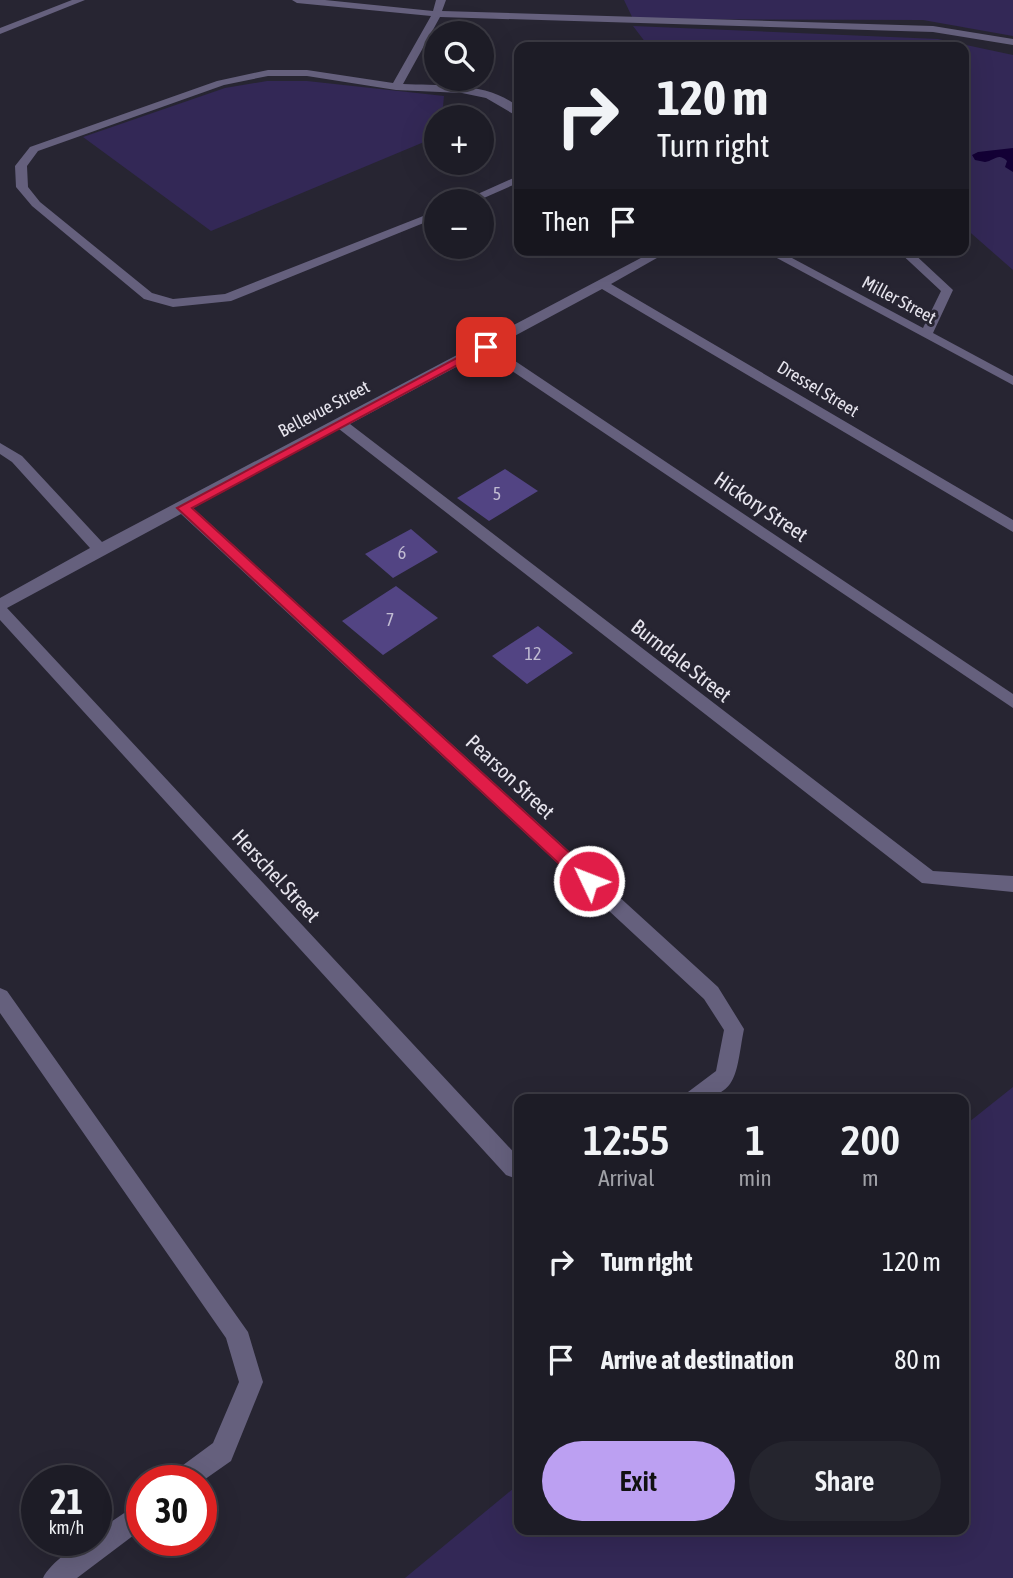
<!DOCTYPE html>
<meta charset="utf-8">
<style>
body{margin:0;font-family:"Asap Condensed",sans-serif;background:#25252e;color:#f1f3f6;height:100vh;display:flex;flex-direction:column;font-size:26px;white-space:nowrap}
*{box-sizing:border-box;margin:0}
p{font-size:23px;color:#a0a1a7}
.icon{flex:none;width:38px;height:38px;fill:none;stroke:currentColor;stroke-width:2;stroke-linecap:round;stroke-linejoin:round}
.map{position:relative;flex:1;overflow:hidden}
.drawer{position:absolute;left:514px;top:1094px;width:455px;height:441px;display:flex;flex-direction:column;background:#1d1c26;border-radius:14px;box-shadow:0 7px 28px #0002,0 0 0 2px #3b3a43}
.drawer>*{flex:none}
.top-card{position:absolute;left:514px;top:42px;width:455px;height:214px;border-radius:14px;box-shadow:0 7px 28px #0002,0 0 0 2px #3b3a43;background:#1d1c26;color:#f1f3f6;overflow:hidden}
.buttons{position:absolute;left:424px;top:21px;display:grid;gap:14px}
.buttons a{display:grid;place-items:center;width:70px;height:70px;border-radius:50%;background:#1d1c26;box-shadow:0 7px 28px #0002,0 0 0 2px #3b3a43;font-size:35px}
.speed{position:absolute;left:21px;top:1465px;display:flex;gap:14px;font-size:35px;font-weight:700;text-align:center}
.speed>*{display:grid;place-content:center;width:91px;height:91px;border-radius:50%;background:#1d1c26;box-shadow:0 7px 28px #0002,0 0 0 2px #3b3a43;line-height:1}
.speed small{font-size:18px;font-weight:400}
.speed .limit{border:10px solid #d22;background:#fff;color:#111}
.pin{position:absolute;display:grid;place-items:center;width:60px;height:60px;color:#fff;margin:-30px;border-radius:14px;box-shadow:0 4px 10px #0006}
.me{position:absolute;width:77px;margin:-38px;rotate:313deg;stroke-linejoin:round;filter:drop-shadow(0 0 5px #0008)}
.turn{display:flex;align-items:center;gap:24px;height:147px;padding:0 28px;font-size:32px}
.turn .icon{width:91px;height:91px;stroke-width:2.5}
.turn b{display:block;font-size:49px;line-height:60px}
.then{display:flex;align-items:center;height:66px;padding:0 28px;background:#0003;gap:14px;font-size:26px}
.eta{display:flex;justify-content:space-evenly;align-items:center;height:119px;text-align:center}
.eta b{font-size:42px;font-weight:600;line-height:49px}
.action{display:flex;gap:14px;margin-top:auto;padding:14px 28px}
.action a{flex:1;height:80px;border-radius:42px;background:#bca0f2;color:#111;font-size:28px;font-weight:600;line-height:80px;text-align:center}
.action a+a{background:#25252e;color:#f1f3f6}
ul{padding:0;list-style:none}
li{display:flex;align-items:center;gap:21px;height:98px;padding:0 28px}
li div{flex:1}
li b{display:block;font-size:26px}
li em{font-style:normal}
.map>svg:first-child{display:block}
</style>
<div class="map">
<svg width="1013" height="1578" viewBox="0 0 1013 1578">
<rect width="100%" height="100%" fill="#272532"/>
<path fill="#332856" d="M624 0H1013V36L923 20 633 19Z
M633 26 938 39 1013 55V270L964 227V47H649Z
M267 81H307L444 96 442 117H436V137L211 231 83 137 225 88Z
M1013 1087V1578H405L520 1483V1530H964V1126Z"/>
<path fill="#130035" d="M1013 148V172L1005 167 1007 161C998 152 994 161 985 162L975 160 972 155 978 152Z"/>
<path fill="#524483" d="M505 469 538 491 489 521 457 498Z
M411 529 438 552 393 578 365 554Z
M396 586 438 618 383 655 342 621Z
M538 626 573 653 527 684 492 656Z"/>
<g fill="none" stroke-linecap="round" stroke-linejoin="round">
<path fill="#65607d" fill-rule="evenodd" d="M72 0H85L0 34V28Z
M292 0H325L433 11 436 0H446L442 11 933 26 1013 39V45L933 32 440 17 403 84C438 86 492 81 520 109V118L486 98 462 93 396 90 307 76H268L224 85 38 151 27 166 28 187 40 202 152 293 173 299 225 294 436 211V218L231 301 173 307 144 299 32 206 16 187 15 166 30 147 217 81 268 70H307L393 83 431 16 297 3Z
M520 175V182L477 201H462Z
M656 250H671L611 284 1013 520V532L602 289 494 347 1013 694V708L484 352 350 424 933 871 1013 876V892L922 883 339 429 193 508 718 987 744 1029C735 1075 740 1099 685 1099L688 1092 716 1071 724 1030 704 999 181 514 7 608 520 1159V1180L506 1175 0 620V598L90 548 12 462 0 454V443L22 456 102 542Z
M762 250H777L923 328 941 291 897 250H910L953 290 933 333 1013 376V385Z
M0 988 7 991 248 1332 263 1382 231 1461 201 1482 172 1480 175 1471 213 1443 239 1382 226 1338 0 1013Z
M142 1501V1529L77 1578H43C50 1563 80 1540 96 1540V1532Z"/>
</g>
<path fill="#e11d48" stroke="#92132f" stroke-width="2" d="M481 345 491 347 192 508 595 876 597 881 595 886H583L177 508Z"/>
<g text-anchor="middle" stroke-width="6" stroke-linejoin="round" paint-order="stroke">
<g font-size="18" fill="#e6e4ed" stroke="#272532">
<text transform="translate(899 300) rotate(28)" y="6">Miller Street</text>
<text transform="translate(818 389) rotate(31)" y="6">Dressel Street</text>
<text transform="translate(324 409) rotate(-28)" y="6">Bellevue Street</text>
</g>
<g font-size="18" fill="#c1bcd2">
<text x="497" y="500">5</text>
<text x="402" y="559">6</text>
<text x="390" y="626">7</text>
<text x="533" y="660">12</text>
</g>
<g font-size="21" fill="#e6e4ed" stroke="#272532">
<text transform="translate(761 507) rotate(34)" y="7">Hickory Street</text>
<text transform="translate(681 661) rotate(38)" y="7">Burndale Street</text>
<text transform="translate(510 777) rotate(43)" y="7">Pearson Street</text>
<text transform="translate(276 876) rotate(47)" y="7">Herschel Street</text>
</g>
</g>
</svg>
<div class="buttons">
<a><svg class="icon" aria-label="search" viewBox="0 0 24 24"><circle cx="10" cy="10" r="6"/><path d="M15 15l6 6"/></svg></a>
<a>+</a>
<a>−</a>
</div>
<div class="speed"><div>21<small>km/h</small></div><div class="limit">30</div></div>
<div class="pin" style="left:486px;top:347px;background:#d93025"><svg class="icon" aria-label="arrive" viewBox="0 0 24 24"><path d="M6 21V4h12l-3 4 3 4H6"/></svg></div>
<svg class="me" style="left:589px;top:881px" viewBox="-20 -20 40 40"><circle r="17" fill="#e11d48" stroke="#fff" stroke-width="3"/><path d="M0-11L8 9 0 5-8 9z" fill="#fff"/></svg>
<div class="top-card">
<div class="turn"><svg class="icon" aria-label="right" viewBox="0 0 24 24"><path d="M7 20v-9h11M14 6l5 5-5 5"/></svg><div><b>120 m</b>Turn right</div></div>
<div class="then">Then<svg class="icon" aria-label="arrive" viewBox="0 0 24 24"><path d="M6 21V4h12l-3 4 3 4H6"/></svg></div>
</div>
<section class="drawer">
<div class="eta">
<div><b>12:55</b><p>Arrival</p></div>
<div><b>1</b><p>min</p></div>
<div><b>200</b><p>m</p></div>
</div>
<ul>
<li><svg class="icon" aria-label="right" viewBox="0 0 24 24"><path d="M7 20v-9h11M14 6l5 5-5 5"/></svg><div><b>Turn right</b></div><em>120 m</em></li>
<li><svg class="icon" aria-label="arrive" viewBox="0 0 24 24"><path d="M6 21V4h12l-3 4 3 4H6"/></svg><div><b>Arrive at destination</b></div><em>80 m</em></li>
</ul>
<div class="action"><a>Exit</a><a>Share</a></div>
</section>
</div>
